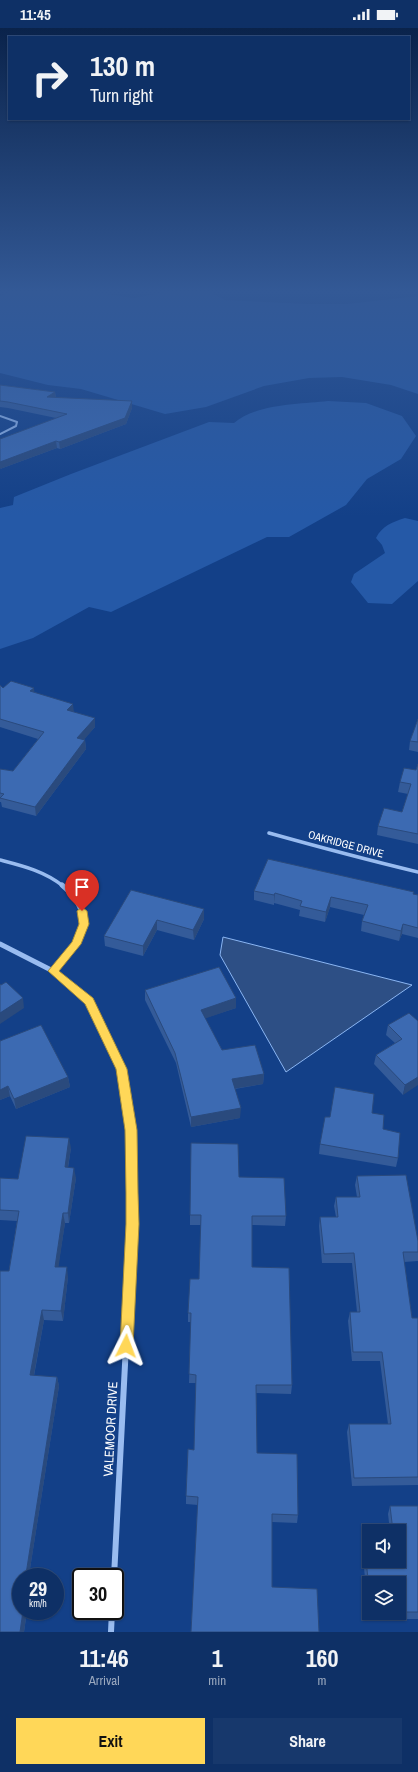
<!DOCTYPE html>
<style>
body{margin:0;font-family:"Archivo Narrow",sans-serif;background:#17386c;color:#f1f3f6;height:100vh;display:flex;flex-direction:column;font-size:15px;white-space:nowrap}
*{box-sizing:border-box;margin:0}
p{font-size:13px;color:#9ba9bf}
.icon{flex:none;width:22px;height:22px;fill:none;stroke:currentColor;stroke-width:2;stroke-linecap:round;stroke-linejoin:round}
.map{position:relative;height:1604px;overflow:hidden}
.drawer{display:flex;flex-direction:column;background:#0e3066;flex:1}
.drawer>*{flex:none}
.guide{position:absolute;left:8px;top:8px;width:402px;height:84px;border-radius:0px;box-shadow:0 1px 3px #0004,0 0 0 1px #2e4b7a;background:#0e3066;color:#f1f3f6;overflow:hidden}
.tools{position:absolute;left:362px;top:1496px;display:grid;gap:8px}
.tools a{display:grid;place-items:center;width:44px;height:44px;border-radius:0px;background:#0e3066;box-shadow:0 1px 3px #0004,0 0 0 1px #2e4b7a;font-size:20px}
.speed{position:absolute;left:12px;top:1540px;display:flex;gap:8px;font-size:20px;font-weight:700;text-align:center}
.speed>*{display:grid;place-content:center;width:52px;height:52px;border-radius:50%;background:#0e3066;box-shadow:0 1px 3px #0004,0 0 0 1px #2e4b7a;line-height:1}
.speed small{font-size:10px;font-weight:400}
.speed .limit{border:2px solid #111;border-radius:6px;background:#fff;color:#111}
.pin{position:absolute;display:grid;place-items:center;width:34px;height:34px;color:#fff;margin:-41px -17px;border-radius:50% 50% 50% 0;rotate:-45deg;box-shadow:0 0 4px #0007}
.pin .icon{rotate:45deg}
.me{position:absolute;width:44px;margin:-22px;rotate:3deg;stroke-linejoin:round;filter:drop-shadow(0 0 3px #0008)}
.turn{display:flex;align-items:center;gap:14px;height:84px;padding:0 16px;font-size:18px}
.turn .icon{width:52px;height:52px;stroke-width:2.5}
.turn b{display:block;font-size:28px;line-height:34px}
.eta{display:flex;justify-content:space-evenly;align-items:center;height:68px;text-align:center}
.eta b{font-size:24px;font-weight:800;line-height:28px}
.button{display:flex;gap:8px;margin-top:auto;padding:8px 16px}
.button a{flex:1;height:46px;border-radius:0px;background:#ffd758;color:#111;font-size:16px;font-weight:800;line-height:46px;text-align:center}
.button a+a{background:#17386c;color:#f1f3f6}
.status{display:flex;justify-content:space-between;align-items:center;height:28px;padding:0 20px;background:#0e3066;direction:ltr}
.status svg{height:11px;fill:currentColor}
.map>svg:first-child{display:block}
</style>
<div class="status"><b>11:45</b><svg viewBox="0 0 49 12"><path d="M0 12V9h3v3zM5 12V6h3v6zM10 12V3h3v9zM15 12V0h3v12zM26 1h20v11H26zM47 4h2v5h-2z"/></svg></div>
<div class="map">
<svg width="418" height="1604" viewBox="0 0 418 1604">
<rect width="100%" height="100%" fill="#134088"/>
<path fill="#2559a7" d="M12 263H87L134 270 171 263 209 264 225 272 306 276H348L418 268V366L391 357 342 349 309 350 264 358 206 379 165 386 81 361 48 357 0 345V268Z
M328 373 366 375 402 388 416 408 401 431 367 451 346 477 289 509H267L111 584 89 579 33 610 0 621V480L13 477 14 469 71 446 209 394 234 395C255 376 301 376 328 373Z
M405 490 418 493V553L392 576 368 575 351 554 354 546 385 525 382 517 376 510C382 498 392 494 405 490Z"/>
<path fill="#2d4f85" stroke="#8bb6f3" d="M223 909 412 957 286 1044 220 927Z"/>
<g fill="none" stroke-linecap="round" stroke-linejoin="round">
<path stroke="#99bcf0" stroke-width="2" d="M0 388 17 394 16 398 0 406"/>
<path stroke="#99bcf0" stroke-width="3.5" d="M269 805C319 819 368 832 418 844
M0 832C23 838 44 843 63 858"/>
<path stroke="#99bcf0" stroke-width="5" d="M0 916 53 943 89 973 122 1041 131 1102 133 1183
M53 943C79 913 100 889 62 857"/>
<path stroke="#99bcf0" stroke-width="6" d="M114 1549 133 1182
M111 1604 112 1583"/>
</g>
<path fill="#345b99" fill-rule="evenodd" d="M0 357 55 364 56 370 132 373V380L126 396 60 421 57 420 0 441 56 390 8 380 0 379Z
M0 657 3 660 35 664 74 684 95 699 84 711 85 712 86 721 36 788 2 779 1 774H0V741L13 743 38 711 0 699Z
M418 691V724L409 722 410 713Z
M418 736V816L377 807 378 798 402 784 408 766 398 764 400 754 416 742Z
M131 862 204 891 194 912 157 902 143 928 105 918 104 908Z
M254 863 413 866 418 867V910L402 906 399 913 361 903 362 893 364 887 330 879 325 894 299 888 300 882 274 875V877L254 872Z
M145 962 236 970V980L205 990 222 1022 264 1046 263 1056 235 1061 240 1090 191 1099 176 1035 145 972Z
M418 993 403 1067 374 1036 376 1027 395 1015 386 1007 388 997Z
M0 1013 68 1049 70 1059 16 1081 10 1068 0 1072Z
M372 1085 383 1101 398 1130 396 1139 319 1126 320 1116 330 1089Z
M71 1120 68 1140 76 1150 69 1195H65L58 1239 68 1249 63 1293 44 1292 34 1348 57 1349 59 1358 29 1547 30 1549H21L27 1583 24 1604H0L9 1243 17 1193 0 1192V1150L18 1151Z
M357 1148 418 1213V1233L404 1234 412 1290H418V1457L352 1458 347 1404 349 1396H388L380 1333H352L348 1293 350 1284H357L352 1235H322L319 1198 320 1189H336L334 1178 336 1169H357L355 1157Z
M239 1149 286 1188 285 1198 252 1197V1239L292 1357 291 1366 256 1365 257 1425 298 1487 297 1495 272 1494 191 1604 198 1477 186 1476V1468L194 1422 196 1355H189L191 1294H188V1285L199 1251 201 1197H190V1187Z
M390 1478H418V1591H369L364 1540 366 1533H399V1503H390L388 1486ZM369 1555H399V1585H369Z"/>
<path fill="#2a4a7d" d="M55 364 56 370 47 369Z
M132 373V380L126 396 60 421 59 414Z
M56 413 57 420 0 441V434Z
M34 660 35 669 30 663Z
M73 676 74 685 67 682Z
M95 690V699L78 719 77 710Z
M85 712 86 721 36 788 35 779Z
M275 865 274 875V877V867Z
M331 869 330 879 325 894 326 884Z
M204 881V891L194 912 193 902Z
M157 892V902L143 928V918Z
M403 896 402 906 399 913 401 903Z
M23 970 24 980 0 996V985Z
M236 970V980L201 992V982Z
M264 1046 263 1056 232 1061V1051Z
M68 1049 70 1059 16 1081 14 1071Z
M418 1049V1057L403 1067 405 1057Z
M8 1058 10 1068 0 1072V1062Z
M241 1080 240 1090 191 1099V1089Z
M69 1110 71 1120 66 1150 65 1139Z
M74 1140 76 1150 69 1195 68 1185Z
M63 1185 65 1195 57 1249 55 1239Z
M67 1239 68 1249 63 1293 61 1283Z
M42 1282 44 1292 32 1357 30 1347Z
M57 1349 59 1358 29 1547 30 1549H27L26 1546Z
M23 1583H27L24 1604H20Z"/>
<path fill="#3c6ab2" stroke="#2a4a7d" d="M0 357 55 364 47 369 132 373 125 390 59 414 56 413 0 434V411L67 386 8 374 0 373Z
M11 653 34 660 30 663 73 676 67 682 95 690 77 710 85 712 35 779 0 770 4 766 0 765V741L13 743 44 704 0 691V657L3 660Z
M418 691V714L410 713Z
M418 736V806L378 798 384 780 402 784 411 756 400 754 404 740 416 742Z
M268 831 414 864 413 866 418 867V900L403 896 401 903 362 893 368 877 331 869 326 884 300 878 302 873 275 865 274 867 254 863Z
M131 862 204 881 193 902 157 892 143 918 104 908Z
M219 939 236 970 201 982 222 1022 255 1017 264 1046 232 1051 241 1080 191 1089 175 1025 145 962Z
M6 954 23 970 0 985V956L1 957Z
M409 985 418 993V1049L405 1057 376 1027 402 1011 388 997Z
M41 997 68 1049 14 1071 8 1058 0 1062V1013Z
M335 1059 374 1066 372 1085 384 1087 383 1101 400 1105 398 1130 320 1116 325 1089H330Z
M26 1108 69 1110 65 1139 74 1140 68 1185H63L55 1239H67L61 1283 42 1282 30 1347 57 1349 26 1546H29V1549H21V1583H23L20 1604H0V1243H9L19 1183 0 1182V1150L18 1151Z
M191 1115 238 1116 239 1149 284 1150 286 1188H252V1239L289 1240 292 1357H256L257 1425 297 1426 298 1487 272 1486V1559L317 1561 319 1604H191L198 1469 186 1468 188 1421 194 1422 196 1347 189 1346 191 1285H188L190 1251H199L201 1187H190Z
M406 1147 418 1213V1224H403L412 1290H418V1449L354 1450 349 1396H391L382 1324H353L350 1284H360L354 1225 324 1226 320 1189H338L336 1169H360L357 1148Z
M390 1478H418V1584H399V1555H369V1559L366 1533H399V1503H393Z"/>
<linearGradient id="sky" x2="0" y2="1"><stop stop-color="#0a234b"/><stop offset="0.54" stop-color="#335996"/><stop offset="1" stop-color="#335996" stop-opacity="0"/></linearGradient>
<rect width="418" height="488" fill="url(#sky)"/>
<path fill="#ffd758" stroke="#a68c39" d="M82 879 87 883 89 896 81 916 59 943 93 970 127 1041 137 1102 138 1165 139 1196 133 1318 131 1323 126 1325 121 1323 120 1318 126 1196V1165L125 1102 116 1041 85 976 48 943 72 914 79 896 77 883Z"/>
<g text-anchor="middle" stroke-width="4" stroke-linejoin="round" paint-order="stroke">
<g font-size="11" fill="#fff" stroke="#134088">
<text transform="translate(346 816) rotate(15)" y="4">OAKRIDGE DRIVE</text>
</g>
<g font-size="13" fill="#fff" stroke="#134088">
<text transform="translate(110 1401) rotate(-87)" y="5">VALEMOOR DRIVE</text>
</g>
</g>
</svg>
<div class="tools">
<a><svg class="icon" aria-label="sound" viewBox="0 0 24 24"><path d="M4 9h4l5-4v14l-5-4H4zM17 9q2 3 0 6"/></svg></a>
<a><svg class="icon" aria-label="layers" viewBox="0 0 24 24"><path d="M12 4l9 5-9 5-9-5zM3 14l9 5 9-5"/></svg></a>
</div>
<div class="speed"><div>29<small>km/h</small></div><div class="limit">30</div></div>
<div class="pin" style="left:82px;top:883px;background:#d93025"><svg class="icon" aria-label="arrive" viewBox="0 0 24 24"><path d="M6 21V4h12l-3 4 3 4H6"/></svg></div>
<svg class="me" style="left:126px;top:1318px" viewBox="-20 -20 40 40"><path d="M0-17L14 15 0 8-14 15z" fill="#ffd758" stroke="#fff" stroke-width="4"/></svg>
<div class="guide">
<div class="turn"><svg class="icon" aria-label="right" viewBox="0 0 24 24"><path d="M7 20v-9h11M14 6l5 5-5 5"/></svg><div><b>130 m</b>Turn right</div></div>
</div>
</div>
<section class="drawer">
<div class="eta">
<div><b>11:46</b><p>Arrival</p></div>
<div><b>1</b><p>min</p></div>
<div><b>160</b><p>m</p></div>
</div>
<div class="button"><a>Exit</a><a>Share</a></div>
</section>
